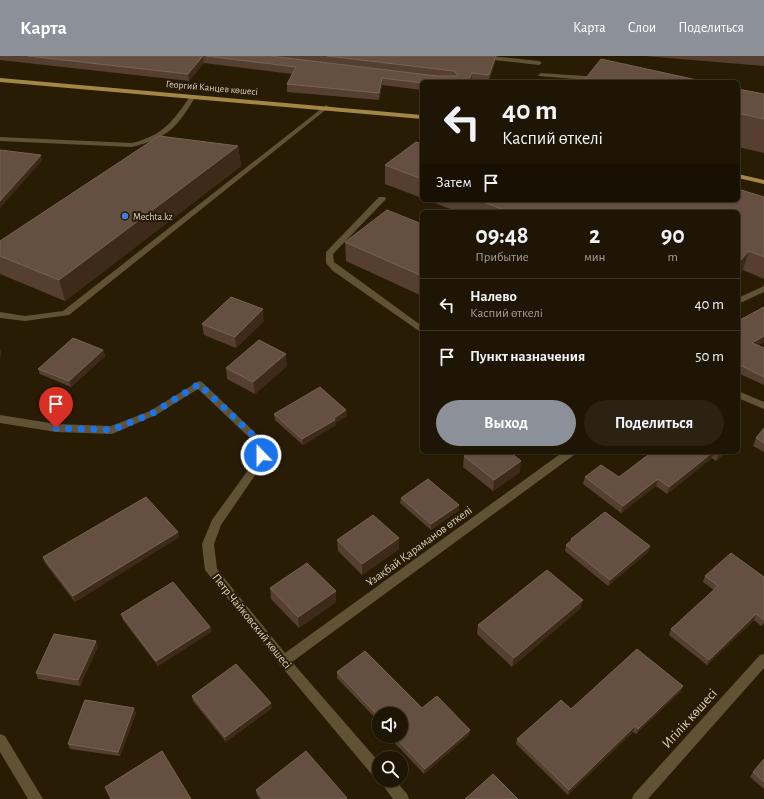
<!DOCTYPE html>
<html lang="ru">
<meta charset="utf-8">
<style>
body{margin:0;font-family:"Alegreya Sans",sans-serif;background:#2c2213;color:#f1f3f6;height:100vh;display:flex;flex-direction:column;font-size:15px;white-space:nowrap}
*{box-sizing:border-box;margin:0}
p{font-size:13px;color:#a19f9a}
.icon{flex:none;width:22px;height:22px;fill:none;stroke:currentColor;stroke-width:2;stroke-linecap:round;stroke-linejoin:round}
.map{position:relative;flex:1;overflow:hidden}
.panel{position:absolute;left:420px;top:154px;width:320px;height:244px;display:flex;flex-direction:column;background:#1f1504;border-radius:6px;box-shadow:0 1px 3px #0004,0 0 0 1px #3c3426}
.panel>*{flex:none}
.hud{position:absolute;left:420px;top:24px;width:320px;height:122px;border-radius:6px;box-shadow:0 1px 3px #0004,0 0 0 1px #3c3426;background:#1f1504;color:#f1f3f6;overflow:hidden}
.fabs{position:absolute;left:372px;top:651px;display:grid;gap:8px}
.fabs a{display:grid;place-items:center;width:36px;height:36px;border-radius:50%;background:#1f1504;box-shadow:0 1px 3px #0004,0 0 0 1px #3c3426;font-size:20px}
.pin{position:absolute;display:grid;place-items:center;width:34px;height:34px;color:#fff;margin:-41px -17px;border-radius:50% 50% 50% 0;rotate:-45deg;box-shadow:0 0 4px #0007}
.pin .icon{rotate:45deg}
.me{position:absolute;width:44px;margin:-22px;rotate:338deg;stroke-linejoin:round;filter:drop-shadow(0 0 3px #0008)}
.turn{display:flex;align-items:center;gap:14px;height:84px;padding:0 16px;font-size:18px}
.turn .icon{width:52px;height:52px;stroke-width:2.5}
.turn b{display:block;font-size:28px;line-height:34px}
.then{display:flex;align-items:center;height:38px;padding:0 16px;background:#0003;gap:8px;font-size:15px}
.eta{display:flex;justify-content:space-evenly;align-items:center;height:68px;text-align:center}
.eta b{font-size:24px;font-weight:600;line-height:28px}
.action{display:flex;gap:8px;margin-top:auto;padding:8px 16px}
.action a{flex:1;height:46px;border-radius:24px;background:#8c9099;color:#fff;font-size:16px;font-weight:600;line-height:46px;text-align:center}
.action a+a{background:#2c2213;color:#f1f3f6}
ul{padding:0;list-style:none}
li{display:flex;align-items:center;gap:12px;height:52px;padding:0 16px;border-top:1px solid #3c3426}
li div{flex:1}
li b{display:block;font-size:15px}
li em{font-style:normal}
header{display:flex;align-items:center;gap:24px;box-sizing:border-box;height:56px;padding:0 20px;background:#8c9099;color:#fff}
header strong{font-size:19px}
nav{display:flex;gap:22px;margin-inline-start:auto;font-size:14px}
.map>svg:first-child{display:block}
</style>
<header>
<strong>Карта</strong>
<nav><a>Карта</a><a>Слои</a><a>Поделиться</a></nav>
</header>
<div class="map">
<svg width="764" height="743" viewBox="0 0 764 743">
<rect width="100%" height="100%" fill="#291c05"/>
<g fill="none" stroke-linecap="round" stroke-linejoin="round">
<path fill="#605335" fill-rule="evenodd" d="M472 0H492L539 5 542 7 539 9 475 2Z
M541 17 599 21 602 23 599 25 539 20 538 19Z
M191 39 196 40C177 71 169 82 132 91L0 85V81L132 87C164 79 173 65 191 39Z
M326 49 329 51 328 52 69 259 25 265 0 262V256L25 260 63 255Z
M379 141H385L386 143 333 198 334 206 422 270V277L333 215 326 207V196Z
M764 230V236L738 248V242Z
M199 325 202 326 264 385 266 399 260 412 221 469 214 488 217 513 285 597 563 396H575L574 399 292 606 379 706V722L374 721 280 609 205 514 202 488 212 464 251 410 256 399 254 386 198 333 156 359 112 378 56 376 0 367V359L56 368 111 370 150 355Z
M738 335 764 346V353L738 342Z
M764 598V612L648 743H632L634 738 760 599Z
M0 678 5 680 43 743H28L0 696Z
M379 724H395L407 738 409 743H393Z"/>
<path fill="#a38746" fill-rule="evenodd" d="M0 22 422 59V63L0 26Z
M738 118 764 124V128L738 122Z"/>
</g>
<path fill="#563f31" d="M0 0H496L495 6 489 26 472 24 422 26V34L382 29 379 44 287 36V28L292 18 204 7 189 25 0 4Z
M645 0H764V10Z
M585 23 706 26H585Z
M738 33 764 38V97L738 91Z
M422 88V142L385 128V109Z
M238 90 241 110 65 245 0 218V185Z
M764 141V223L743 214 738 220V156H458L427 144H738Z
M422 168V240L346 205 345 186Z
M764 251V286L758 289 764 292V329L738 317V265Z
M264 265 236 292 204 279 202 268Z
M103 294 105 300 71 331 40 318 38 313Z
M287 310 255 338 227 323 226 312Z
M274 358 347 360 335 367 336 369 303 389 275 364Z
M764 372V396L753 390 756 382Z
M652 396H727L716 405 712 402 667 438 656 430 621 457 583 428 585 421H619Z
M464 400 520 416 493 435 463 411Z
M401 442 459 449V454L431 474 400 447Z
M178 476 179 481 75 546 45 507 43 501Z
M399 482V493L362 519 338 495 337 484Z
M571 483 650 490 648 496 608 530 565 495 566 489 570 486Z
M705 520 764 521V567L761 570 754 564 707 609 669 579 671 573 714 534 703 526Z
M270 532 336 535V546L299 572 271 543Z
M581 552 512 611 477 578 478 569Z
M121 558 210 571 211 576 158 610 123 564Z
M98 590 80 630 38 623 36 617Z
M337 616 422 652 469 679 424 718 391 683V680H401L379 658V666L337 622Z
M683 630 681 635 636 678 633 676 568 739 516 688 517 683 571 653Z
M192 640 272 652 226 686 193 645Z
M136 657 120 700 70 693 68 688Z
M764 703V733L750 721 753 716Z
M256 734 347 742V743H260L257 739Z"/>
<path fill="#3e2a19" d="M203 0 204 7 189 25 188 18Z
M496 0 495 6 489 26V19Z
M472 17V24L471 26H468Z
M382 22V29L379 44V37Z
M238 90 241 110 65 245 59 224Z
M41 99 42 105 0 152V145Z
M749 195 743 214 738 220V207Z
M263 253 264 265 236 292 235 281Z
M764 280V286L750 294 752 287Z
M0 293 2 298 0 302Z
M103 294 105 300 71 331 69 325Z
M286 298 287 310 255 338 253 326Z
M346 354 347 360 335 367 336 369 303 389 302 383Z
M713 396H714L712 402 667 438 669 431Z
M722 396H727L716 405 719 398Z
M521 405 520 416 493 435 494 424Z
M658 423 656 430 621 457 623 450Z
M459 449V454L431 474V468Z
M178 476 179 481 75 546 73 540Z
M399 482V493L362 519V508Z
M650 490 648 496 608 530 610 524Z
M336 535V546L299 572 298 561Z
M583 544 581 552 512 611 514 602Z
M756 558 754 564 707 609 709 604Z
M210 571 211 576 158 610 156 605Z
M96 585 98 590 80 630 78 624Z
M683 630 681 635 636 678 638 673Z
M271 647 272 652 226 686 225 681Z
M134 652 136 657 120 700 118 696Z
M635 670 633 676 568 739 569 734Z
M470 674 469 679 424 718 425 713Z"/>
<path fill="#644f41" stroke="#776355" d="M28 0H203L188 18Z
M206 0H270L437 20H456L458 19 454 15 327 0H496L489 19 472 17 468 26H422V27L382 22 379 37 287 28 296 11Z
M601 3 706 26H600L585 23Z
M738 33 764 38V63L738 57Z
M159 80 238 90 59 224 0 200V185Z
M416 86 422 88V123L385 109Z
M0 94 41 99 0 145Z
M738 133 764 141V201L749 195 738 207V156H510L478 144H738Z
M387 154 422 168V220L345 186Z
M231 241 263 253 235 281 202 268Z
M764 251V280L752 287 764 292V321L738 308V265Z
M73 282 103 294 69 325 38 313Z
M259 284 286 298 253 326 226 312Z
M320 331 346 354 334 362 335 364 302 383 274 358Z
M764 372V387L756 382Z
M470 396H510L521 405 494 424 464 400Z
M652 396H713L669 431 658 423 623 450 585 421 601 409 619 421Z
M716 396H722L719 398Z
M428 423 459 449 431 468 401 442Z
M146 441 178 476 73 540 43 501Z
M605 456 650 490 610 524 566 489 572 484 571 483Z
M373 459 399 482 362 508 337 484Z
M731 497 764 521V564L756 558 709 604 671 573 718 530 705 520Z
M307 507 336 535 298 561 270 532Z
M547 514 583 544 514 602 478 569Z
M173 526 210 571 156 605 121 558Z
M54 578 96 585 78 624 36 617Z
M637 593 683 630 638 673 635 670 569 734 517 683 561 644 571 653Z
M365 595 422 652 437 640 470 674 425 713 394 680H401V658H379V661L337 616Z
M236 608 271 647 225 681 192 640Z
M85 644 134 652 118 696 68 688Z
M162 695 191 743H111L105 731Z
M306 695 347 742 345 743H263L256 734Z
M764 703V726L753 716Z
M493 718 518 743H465Z"/>
<g fill="none" stroke-linecap="round" stroke-linejoin="round">
<path stroke="#1a73e8" stroke-width="7" stroke-dasharray="0 12.6" d="M56 372 112 374 153 357 199 328 259 385 261 399"/>
</g>
<circle fill="#3f7fe0" stroke="#291c05" stroke-width="1.5" cx="125" cy="160" r="4"/>
<g text-anchor="middle" stroke-width="4" stroke-linejoin="round" paint-order="stroke">
<g font-size="10" fill="#dad1c3" stroke="#291c05">
<text transform="translate(212 31) rotate(5)" y="4">Георгий Канцев көшесі</text>
</g>
<g font-size="10" fill="#dad1c3" stroke="#291c05" text-anchor="start">
<text x="133" y="164">Mechta.kz</text>
</g>
<g font-size="12" fill="#dad1c3" stroke="#291c05">
<text transform="translate(419 490) rotate(-36)" y="4">Ұзақбай Қараманов өткелі</text>
<text transform="translate(252 565) rotate(51)" y="4">Петр Чайковский көшесі</text>
</g>
<g font-size="14" fill="#dad1c3" stroke="#291c05">
<text transform="translate(689 662) rotate(-48)" y="5">Игілік көшесі</text>
</g>
</g>
</svg>
<div class="fabs">
<a><svg class="icon" aria-label="sound" viewBox="0 0 24 24"><path d="M4 9h4l5-4v14l-5-4H4zM17 9q2 3 0 6"/></svg></a>
<a><svg class="icon" aria-label="search" viewBox="0 0 24 24"><circle cx="10" cy="10" r="6"/><path d="M15 15l6 6"/></svg></a>
</div>
<div class="pin" style="left:56px;top:372px;background:#d93025"><svg class="icon" aria-label="arrive" viewBox="0 0 24 24"><path d="M6 21V4h12l-3 4 3 4H6"/></svg></div>
<svg class="me" style="left:261px;top:399px" viewBox="-20 -20 40 40"><circle r="17" fill="#1a73e8" stroke="#fff" stroke-width="3"/><path d="M0-11L8 9 0 5-8 9z" fill="#fff"/></svg>
<div class="hud">
<div class="turn"><svg class="icon" aria-label="left" viewBox="0 0 24 24"><path d="M17 20v-9H6M10 6l-5 5 5 5"/></svg><div><b>40 m</b>Каспий өткелі</div></div>
<div class="then">Затем<svg class="icon" aria-label="arrive" viewBox="0 0 24 24"><path d="M6 21V4h12l-3 4 3 4H6"/></svg></div>
</div>
<section class="panel">
<div class="eta">
<div><b>09:48</b><p>Прибытие</p></div>
<div><b>2</b><p>мин</p></div>
<div><b>90</b><p>m</p></div>
</div>
<ul>
<li><svg class="icon" aria-label="left" viewBox="0 0 24 24"><path d="M17 20v-9H6M10 6l-5 5 5 5"/></svg><div><b>Налево</b><p>Каспий өткелі</p></div><em>40 m</em></li>
<li><svg class="icon" aria-label="arrive" viewBox="0 0 24 24"><path d="M6 21V4h12l-3 4 3 4H6"/></svg><div><b>Пункт назначения</b></div><em>50 m</em></li>
</ul>
<div class="action"><a>Выход</a><a>Поделиться</a></div>
</section>
</div>
